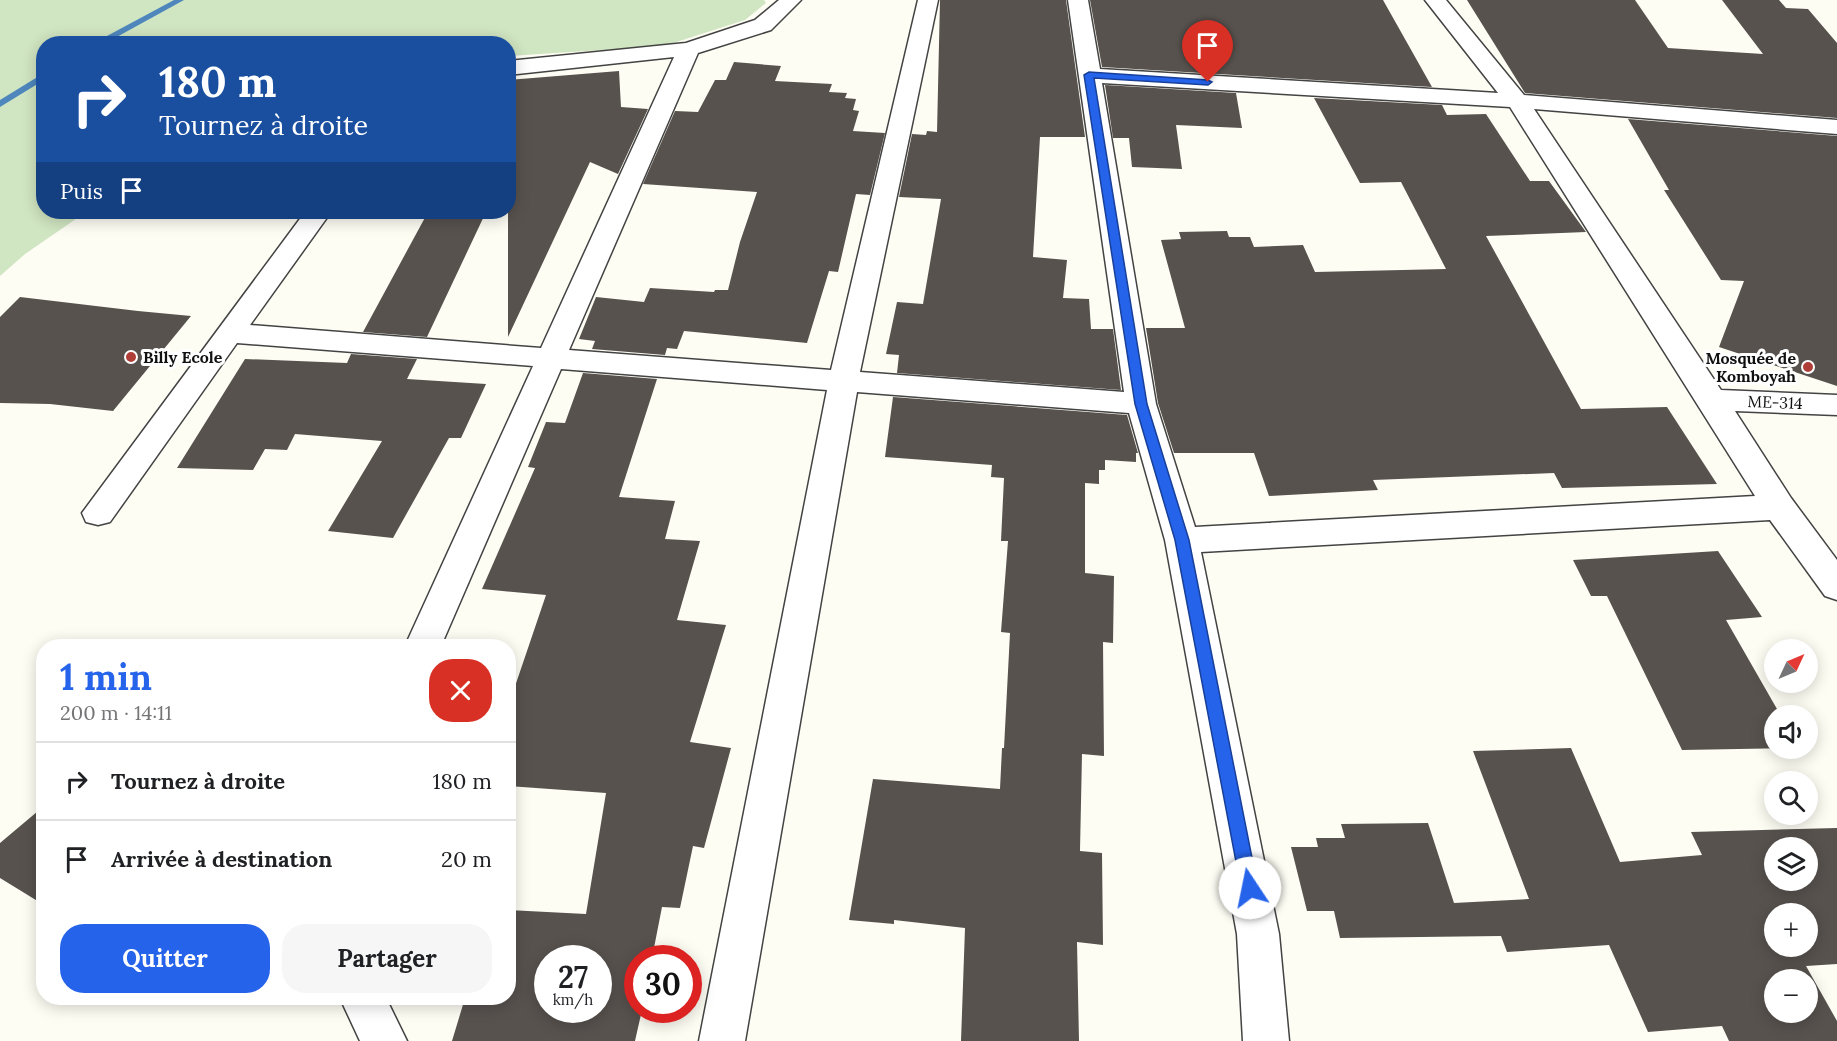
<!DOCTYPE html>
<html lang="fr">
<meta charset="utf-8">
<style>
body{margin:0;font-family:Lora,serif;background:#f6f6f6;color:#202124;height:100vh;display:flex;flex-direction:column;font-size:22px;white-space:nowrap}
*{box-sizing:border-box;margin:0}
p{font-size:20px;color:#757577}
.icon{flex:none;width:33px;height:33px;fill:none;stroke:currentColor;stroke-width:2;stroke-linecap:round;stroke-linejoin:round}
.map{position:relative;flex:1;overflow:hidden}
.sheet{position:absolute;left:36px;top:639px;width:480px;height:366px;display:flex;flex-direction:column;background:#fff;border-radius:24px;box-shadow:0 3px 15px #0003}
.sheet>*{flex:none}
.hud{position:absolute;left:36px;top:36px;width:480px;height:183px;border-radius:24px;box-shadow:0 3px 15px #0003;background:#1a4fa0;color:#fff;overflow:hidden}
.needle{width:39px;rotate:46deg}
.buttons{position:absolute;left:1764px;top:639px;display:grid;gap:12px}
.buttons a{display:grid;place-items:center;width:54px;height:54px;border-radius:50%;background:#fff;box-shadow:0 3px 15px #0003;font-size:30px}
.speed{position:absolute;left:534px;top:945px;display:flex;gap:12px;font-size:30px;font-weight:700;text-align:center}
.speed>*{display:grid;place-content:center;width:78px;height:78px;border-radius:50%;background:#fff;box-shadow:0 3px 15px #0003;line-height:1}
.speed small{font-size:15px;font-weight:400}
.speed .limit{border:9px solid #d22;background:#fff;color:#111}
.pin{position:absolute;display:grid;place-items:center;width:51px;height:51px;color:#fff;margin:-62px -26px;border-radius:50% 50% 50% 0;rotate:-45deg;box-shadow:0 0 6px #0007}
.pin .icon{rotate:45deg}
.me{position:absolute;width:66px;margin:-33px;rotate:349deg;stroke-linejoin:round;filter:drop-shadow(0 0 4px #0008)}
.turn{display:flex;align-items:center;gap:21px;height:126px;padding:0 24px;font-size:27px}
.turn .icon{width:78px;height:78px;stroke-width:2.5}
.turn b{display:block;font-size:42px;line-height:51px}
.then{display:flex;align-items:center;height:57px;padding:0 24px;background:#0003;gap:12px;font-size:22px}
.round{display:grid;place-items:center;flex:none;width:63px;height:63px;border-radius:24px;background:#f6f6f6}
.overview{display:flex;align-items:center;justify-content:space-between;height:102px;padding:0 24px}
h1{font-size:36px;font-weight:700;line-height:45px;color:#2563eb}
.cta{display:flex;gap:12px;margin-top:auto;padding:12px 24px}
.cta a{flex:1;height:69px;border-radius:24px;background:#2563eb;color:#fff;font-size:24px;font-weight:700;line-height:69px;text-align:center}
.cta a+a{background:#f6f6f6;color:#202124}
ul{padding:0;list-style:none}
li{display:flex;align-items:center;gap:18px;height:78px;padding:0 24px;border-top:2px solid #e0e0e0}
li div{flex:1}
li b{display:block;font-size:22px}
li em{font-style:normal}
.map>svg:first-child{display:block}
</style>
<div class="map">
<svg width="1837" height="1041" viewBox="0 0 1837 1041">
<rect width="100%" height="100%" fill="#fefdf4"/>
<path fill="#d0e5c1" d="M0 0H764L766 3 745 20 664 46 509 56 508 44H44V212H86L25 254 0 276Z"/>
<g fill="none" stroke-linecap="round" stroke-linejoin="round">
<path fill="#4f87bd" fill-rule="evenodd" d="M174 0H184L104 44H92Z
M44 73V80L0 107V100Z"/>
</g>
<path fill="#57524e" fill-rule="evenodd" d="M940 0H1066L1085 137H1040L1033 257 1067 260 1063 298 1089 299 1091 329H1113L1121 390 897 373 899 355 886 354 897 302 923 304 941 199 899 197 912 134 926 135 927 131 937 132Z
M1090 0H1383L1432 87 1102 67Z
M1467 0H1635L1668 48 1763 54 1722 0H1779L1786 8 1808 9 1837 43V118L1525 93Z
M734 62 781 66 775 81 832 84 829 92 847 93 845 98 856 99 853 110 859 111 853 131 885 133 870 195 856 194 838 272 829 271 807 343 684 331 677 349 667 348 665 355 592 349 595 341 579 339 596 297 644 302 650 288 714 292 715 290H728L740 242 757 192 643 184 675 111 698 112 715 80H726Z
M619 71 621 107 648 109 618 174 590 162 508 337V80Z
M1105 85 1236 93 1242 128 1176 125 1182 169 1132 167 1129 138H1113Z
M1314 98 1442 105 1447 115 1486 114 1530 181H1549L1586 232 1486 236 1581 409 1667 407 1717 484 1562 488 1554 473 1373 480 1378 490 1269 496 1254 453H1174L1158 403 1146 328H1185L1161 240 1181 239 1179 232 1227 231 1229 237H1250L1254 247 1303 245 1315 272 1446 269 1401 182 1360 183Z
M1628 119 1837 136V386L1719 347 1744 281 1721 280 1664 190H1669Z
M428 212H486L427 337 363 332Z
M20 297 138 311 191 316 113 411 50 404 0 403V317Z
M351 354 417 359 407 379 486 384 461 438H449L393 538 328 531 382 441 295 434 287 450 265 449 253 470 177 468 245 359 347 363Z
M583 373 657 379 619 497 675 501 665 539 700 541 677 620 726 625 690 742 731 748 704 848 693 846 680 908 662 907 652 958H638V1010H642L635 1041H452L465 998H508V910L586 914 606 793 508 786V707L546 595 482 589 535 468 528 467 546 422 565 423ZM548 958H598V1010H548Z
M893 397 1127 415 1138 453H1136V462L1105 460V470H1099V484L1085 483V573L1114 576 1113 643 1103 642 1104 756 1082 754 1080 851 1102 853 1103 945 1077 942 1079 1041H961L965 928 894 920V924L849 920 873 779 1000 789 1002 748H1004L1010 633 1001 632 1008 541H1001L1004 478 991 477 992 465 885 457Z
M1718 551 1762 617 1726 620 1781 716H1774V748H1794L1682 750 1607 596H1591L1573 560Z
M1571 748 1620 862 1702 855 1691 832 1837 828V964L1806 966 1837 1021V1041H1729L1722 1026 1648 1032 1609 945 1507 952 1501 936 1340 938 1334 911H1307L1291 847H1318L1316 838H1345L1341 824 1428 823 1454 903 1529 899 1473 751ZM1774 848H1808V880H1774ZM1774 914H1808V946H1774ZM1774 980H1808V1012H1774Z
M44 806V905L0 878V843Z"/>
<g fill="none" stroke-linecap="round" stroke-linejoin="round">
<g stroke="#434343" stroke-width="3">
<path id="minor" d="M779 0H801L771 30 698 53 569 350 831 370 918 0H938L860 372 1124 392 1068 0H1088L1100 69 1498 93 1425 0H1446L1524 95 1837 120V134L1534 109 1721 390 1837 395V415L1735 411 1791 498 1837 560V600L1825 596 1770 520 1201 552 1279 934 1289 1041H1243L1237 934 1165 540 1129 413 857 392 745 1041H699L827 390 561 369 441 646H405L533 366 237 343 110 522 98 525 86 522 82 513 305 212H331L250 325 541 348 674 57 508 75V61L686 43 755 20ZM1102 83 1510 107 1755 496 1195 527 1156 404Z
M340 998H386L407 1041H360Z"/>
</g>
<use href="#minor" fill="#fff" fill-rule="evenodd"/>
</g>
<path fill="#2563eb" stroke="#184099" stroke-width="1.5" d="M1089 72 1208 80 1212 82 1208 85 1094 78 1147 404 1189 540 1258 888 1256 893 1250 896 1243 893 1241 888 1175 540 1135 404 1084 75Z"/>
<g fill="#b03e38" stroke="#fff" stroke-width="2">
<circle cx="131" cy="357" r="6"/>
<circle cx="1808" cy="367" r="6"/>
</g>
<g text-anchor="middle" stroke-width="6" stroke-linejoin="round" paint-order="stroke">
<g font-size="16" font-weight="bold" fill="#101010" stroke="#fff" text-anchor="start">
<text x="143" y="363">Billy Ecole</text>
<text x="1796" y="364" text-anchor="end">Mosquée de<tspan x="1796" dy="18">Komboyah</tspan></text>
</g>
<g font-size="16" fill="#101010" stroke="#fff">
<text transform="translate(1775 402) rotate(2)" y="6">ME-314</text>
</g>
</g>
</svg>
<div class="buttons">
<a><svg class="needle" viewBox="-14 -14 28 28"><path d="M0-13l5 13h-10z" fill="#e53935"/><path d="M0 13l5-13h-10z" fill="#757577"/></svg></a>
<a><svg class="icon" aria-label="sound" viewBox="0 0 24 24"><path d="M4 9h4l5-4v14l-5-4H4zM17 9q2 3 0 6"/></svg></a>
<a><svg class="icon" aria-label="search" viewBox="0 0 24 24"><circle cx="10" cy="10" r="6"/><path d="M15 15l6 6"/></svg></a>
<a><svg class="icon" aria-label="layers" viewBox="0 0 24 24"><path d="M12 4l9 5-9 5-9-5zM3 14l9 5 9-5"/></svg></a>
<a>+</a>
<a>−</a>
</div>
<div class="speed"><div>27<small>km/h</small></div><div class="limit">30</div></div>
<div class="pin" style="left:1208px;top:82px;background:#d93025"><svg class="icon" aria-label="arrive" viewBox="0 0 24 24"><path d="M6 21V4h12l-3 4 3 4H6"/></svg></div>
<svg class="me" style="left:1250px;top:888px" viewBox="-20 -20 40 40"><circle r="19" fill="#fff"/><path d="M0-13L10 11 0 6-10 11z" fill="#2563eb"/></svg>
<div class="hud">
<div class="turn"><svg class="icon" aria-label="right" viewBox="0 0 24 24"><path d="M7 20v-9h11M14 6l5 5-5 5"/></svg><div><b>180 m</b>Tournez à droite</div></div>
<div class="then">Puis<svg class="icon" aria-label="arrive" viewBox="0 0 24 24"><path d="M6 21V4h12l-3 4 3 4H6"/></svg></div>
</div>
<section class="sheet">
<div class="overview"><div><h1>1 min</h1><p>200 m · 14:11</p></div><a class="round" style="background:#d93025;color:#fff"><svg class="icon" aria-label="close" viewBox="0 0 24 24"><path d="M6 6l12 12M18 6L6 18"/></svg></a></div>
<ul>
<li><svg class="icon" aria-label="right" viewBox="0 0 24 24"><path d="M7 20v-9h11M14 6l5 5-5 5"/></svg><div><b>Tournez à droite</b></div><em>180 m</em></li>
<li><svg class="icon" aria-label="arrive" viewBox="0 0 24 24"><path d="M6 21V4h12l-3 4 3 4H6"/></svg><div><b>Arrivée à destination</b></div><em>20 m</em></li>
</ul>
<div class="cta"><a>Quitter</a><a>Partager</a></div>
</section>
</div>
